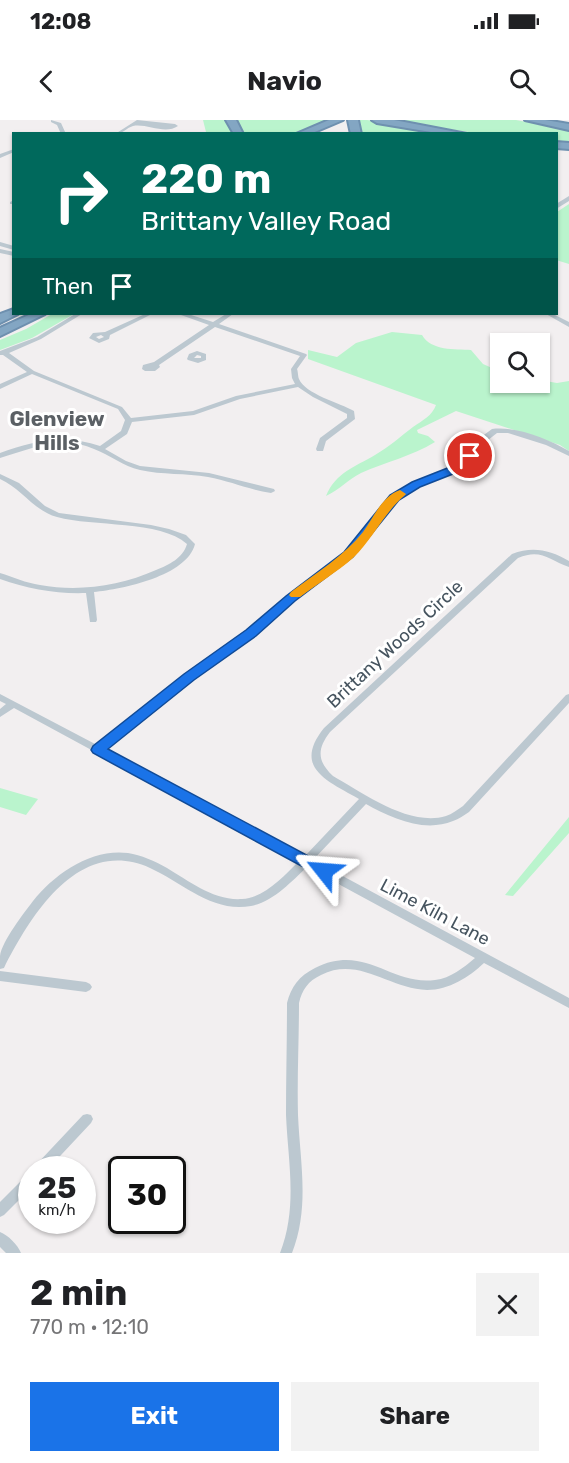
<!DOCTYPE html>
<meta charset="utf-8">
<style>
body{margin:0;font-family:Rubik,sans-serif;background:#f2f2f2;color:#202124;height:100vh;display:flex;flex-direction:column;font-size:22px;white-space:nowrap}
*{box-sizing:border-box;margin:0}
p{font-size:20px;color:#757577}
.icon{flex:none;width:33px;height:33px;fill:none;stroke:currentColor;stroke-width:2;stroke-linecap:round;stroke-linejoin:round}
.map{position:relative;height:1133px;overflow:hidden}
.details{display:flex;flex-direction:column;background:#fff;flex:1}
.details>*{flex:none}
.guide{position:absolute;left:12px;top:12px;width:546px;height:183px;border-radius:0px;box-shadow:0 2px 4px #0004;background:#00695c;color:#fff;overflow:hidden}
.fabs{position:absolute;left:490px;top:213px;display:grid;gap:12px}
.fabs a{display:grid;place-items:center;width:60px;height:60px;border-radius:0px;background:#fff;box-shadow:0 2px 4px #0004;font-size:30px}
.speed{position:absolute;left:18px;top:1036px;display:flex;gap:12px;font-size:30px;font-weight:700;text-align:center}
.speed>*{display:grid;place-content:center;width:78px;height:78px;border-radius:50%;background:#fff;box-shadow:0 2px 4px #0004;line-height:1}
.speed small{font-size:15px;font-weight:400}
.speed .limit{border:3px solid #111;border-radius:9px;background:#fff;color:#111}
.pin{position:absolute;display:grid;place-items:center;width:51px;height:51px;color:#fff;margin:-26px;border:3px solid #fff;border-radius:50%;box-shadow:0 2px 6px #0007}
.me{position:absolute;width:66px;margin:-33px;rotate:298deg;stroke-linejoin:round;filter:drop-shadow(0 0 4px #0008)}
.turn{display:flex;align-items:center;gap:21px;height:126px;padding:0 30px;font-size:27px}
.turn .icon{width:78px;height:78px;stroke-width:2.5}
.turn b{display:block;font-size:42px;line-height:51px}
.then{display:flex;align-items:center;height:57px;padding:0 30px;background:#0003;gap:12px;font-size:22px}
.round{display:grid;place-items:center;flex:none;width:63px;height:63px;border-radius:0px;background:#f2f2f2}
.headline{display:flex;align-items:center;justify-content:space-between;height:102px;padding:0 30px}
h1{font-size:36px;font-weight:700;line-height:45px}
.button{display:flex;gap:12px;margin-top:auto;padding:12px 30px}
.button a{flex:1;height:69px;border-radius:0px;background:#1a73e8;color:#fff;font-size:24px;font-weight:700;line-height:69px;text-align:center}
.button a+a{background:#f2f2f2;color:#202124}
.status{display:flex;justify-content:space-between;align-items:center;height:42px;padding:0 30px;background:#fff;direction:ltr}
.status svg{height:16px;fill:currentColor}
header{display:flex;justify-content:space-between;align-items:center;height:78px;padding:0 30px;background:#fff;font-size:27px;font-weight:700}
.map>svg:first-child{display:block}
</style>
<div class="status"><b>12:08</b><svg viewBox="0 0 49 12"><path d="M0 12V9h3v3zM5 12V6h3v6zM10 12V3h3v9zM15 12V0h3v12zM26 1h20v11H26zM47 4h2v5h-2z"/></svg></div>
<header><svg class="icon" aria-label="back" viewBox="0 0 24 24"><path d="M15 5l-7 7 7 7"/></svg>Navio<svg class="icon" aria-label="search" viewBox="0 0 24 24"><circle cx="10" cy="10" r="6"/><path d="M15 15l6 6"/></svg></header>
<div class="map">
<svg width="569" height="1133" viewBox="0 0 569 1133">
<rect width="100%" height="100%" fill="#f2eff0"/>
<path fill="#baf4cd" d="M203 0H227L236 13H203L206 12Z
M235 0H331L292 14 244 13Z
M358 0H367L451 13H360Z
M388 0H516L569 10V24L557 23 556 14 475 13Z
M569 84V144L556 140 557 92Z
M52 194H74L32 218 0 230V220L26 209Z
M392 212 422 215C431 231 455 229 471 230L483 244 501 252V262H540V260L557 263 569 261V331L560 325 456 291 417 310 418 313 428 316 435 322C412 336 386 342 361 353 349 359 339 370 326 376 336 352 355 347 375 335 389 327 401 316 413 307 423 300 432 296 436 285L308 239V230L337 237 356 223Z
M0 668 38 679 26 695 0 687Z
M569 697V713L513 776 505 775Z"/>
<g fill="none" stroke-linecap="round" stroke-linejoin="round">
<g stroke="#6e90af" stroke-width="4">
<path id="highway" d="M226 0H236L243 14H234Z
M329 0H343L310 14H296Z
M348 0H358L361 14H351Z
M372 0H394L467 14H443L377 3Z
M525 0H545L569 4V10Z
M556 22 569 23V29L556 28Z
M14 189V194H18L0 203V194Z
M31 194H45L0 216V208Z"/>
</g>
<path fill="#bcc8d0" fill-rule="evenodd" d="M51 0 61 3 66 14H61L57 5 51 2Z
M137 0 175 4 178 6C165 15 146 3 133 6 126 8 123 14 115 14Z
M14 29V32L0 38V34Z
M569 76V81L556 89V84Z
M14 80V84H10V82Z
M0 122 14 126V130L0 126Z
M0 129 14 132V136L0 133Z
M75 194H82L41 219 9 233 34 251 122 287 131 298 193 291 236 276 295 264 292 258 291 249 300 236 215 207 159 245 160 247 155 251H145L142 249 143 245 154 242 209 205 181 195 180 194H188L213 202 226 194H233L219 204 306 234 307 235 297 249C298 251 298 257 299 259 305 274 340 283 354 291L355 299 326 321 323 331H317L316 329 320 318 347 298V294L313 277 298 267 240 279 194 295 132 302 127 314 105 329 126 341 140 346 209 353 274 369 275 371 271 373C250 370 230 361 208 357 186 353 162 355 140 350 123 346 110 335 94 329 63 315 30 329 0 338V333C32 321 66 314 100 326L121 311 125 300 118 289 32 254 0 269V264L27 252 3 235H0V231L37 217Z
M145 194H152L110 215 109 219 99 223 89 218 93 213 105 212ZM101 215 104 217 99 219 96 217Z
M546 194H553L569 202V207Z
M197 231 206 234V240L198 243 188 240 187 239 189 234ZM197 235 201 236V238H194Z
M492 309C517 306 548 319 569 331V336L546 325 508 313H497L483 324 464 348 419 367 397 380 351 437 293 480 254 515 192 559 104 629 305 736 359 679C328 661 292 648 324 608L512 434C533 426 550 430 569 441V447C549 440 541 428 518 438L330 612C317 629 317 641 333 656 363 673 409 707 446 696 452 694 457 690 463 686L566 575 569 574V583L469 692C464 695 459 699 453 701 424 713 391 698 366 684L313 740 569 878V888L484 843C469 857 449 870 427 870 389 869 359 836 321 855 308 861 302 870 299 883 299 920 297 958 298 995 300 1042 310 1087 292 1133H280C298 1087 288 1042 286 995 286 958 287 920 287 883 291 867 299 856 315 848 366 823 390 866 435 860 451 858 463 848 475 838L307 747C292 761 273 782 251 786 212 793 183 763 150 748 79 716 31 795 4 848L0 849C0 845 0 840 0 836 2 821 24 793 33 781 54 754 92 728 128 733 141 735 155 741 167 748 189 761 214 781 242 779 264 778 283 757 298 742L14 588 0 597V589L6 584 0 581V574L97 625 186 555 248 511 287 476 345 433 391 376 413 363 458 344 477 320Z
M0 354 19 363 45 386 59 393 151 405 169 409 186 415 195 424C187 456 123 469 94 472L97 500 96 502H90L86 473C56 474 28 469 0 459V453C13 457 26 463 40 465 79 472 120 466 156 450 169 445 183 438 187 424 160 400 93 407 57 397 34 391 21 368 0 359Z
M0 851 86 862 90 864 92 867 90 870 86 872 0 861Z
M87 994 91 995 93 999 91 1003 47 1050H33L35 1046 83 995Z
M32 1052V1067L4 1095 0 1097V1082L28 1054Z
M0 1112C8 1115 18 1125 21 1133H6L0 1127Z"/>
<use href="#highway" fill="#83a6c3" fill-rule="evenodd"/>
</g>
<path fill="#1a73e8" stroke="#114b97" stroke-width="1.5" d="M470 333 475 336 458 352 420 367 399 380 353 437 295 481 256 516 194 560 108 629 329 747 332 751 329 755H318L93 633 91 630 93 626 184 554 246 510 286 476 344 432 390 375 412 362 450 347Z"/>
<path fill="#f59e0b" d="M400 370 406 374 404 376C383 394 373 419 353 438 337 452 317 464 300 477H291L289 475 291 472C316 453 344 436 363 412 374 397 382 376 400 370Z"/>
<g text-anchor="middle" stroke-width="6" stroke-linejoin="round" paint-order="stroke">
<g font-size="18" fill="#46545f" stroke="#fff">
<text transform="translate(395 524) rotate(-43)" y="6">Brittany Woods Circle</text>
<text transform="translate(435 792) rotate(28)" y="6">Lime Kiln Lane</text>
</g>
<g font-size="21" font-weight="bold" fill="#5b6065" stroke="#fff">
<text x="57" y="306">Glenview<tspan x="57" dy="24">Hills</tspan></text>
</g>
</g>
</svg>
<div class="fabs">
<a><svg class="icon" aria-label="search" viewBox="0 0 24 24"><circle cx="10" cy="10" r="6"/><path d="M15 15l6 6"/></svg></a>
</div>
<div class="speed"><div>25<small>km/h</small></div><div class="limit">30</div></div>
<div class="pin" style="left:470px;top:336px;background:#d93025"><svg class="icon" aria-label="arrive" viewBox="0 0 24 24"><path d="M6 21V4h12l-3 4 3 4H6"/></svg></div>
<svg class="me" style="left:324px;top:751px" viewBox="-20 -20 40 40"><path d="M0-17L14 15 0 8-14 15z" fill="#1a73e8" stroke="#fff" stroke-width="4"/></svg>
<div class="guide">
<div class="turn"><svg class="icon" aria-label="right" viewBox="0 0 24 24"><path d="M7 20v-9h11M14 6l5 5-5 5"/></svg><div><b>220 m</b>Brittany Valley Road</div></div>
<div class="then">Then<svg class="icon" aria-label="arrive" viewBox="0 0 24 24"><path d="M6 21V4h12l-3 4 3 4H6"/></svg></div>
</div>
</div>
<section class="details">
<div class="headline"><div><h1>2 min</h1><p>770 m · 12:10</p></div><a class="round"><svg class="icon" aria-label="close" viewBox="0 0 24 24"><path d="M6 6l12 12M18 6L6 18"/></svg></a></div>
<div class="button"><a>Exit</a><a>Share</a></div>
</section>
